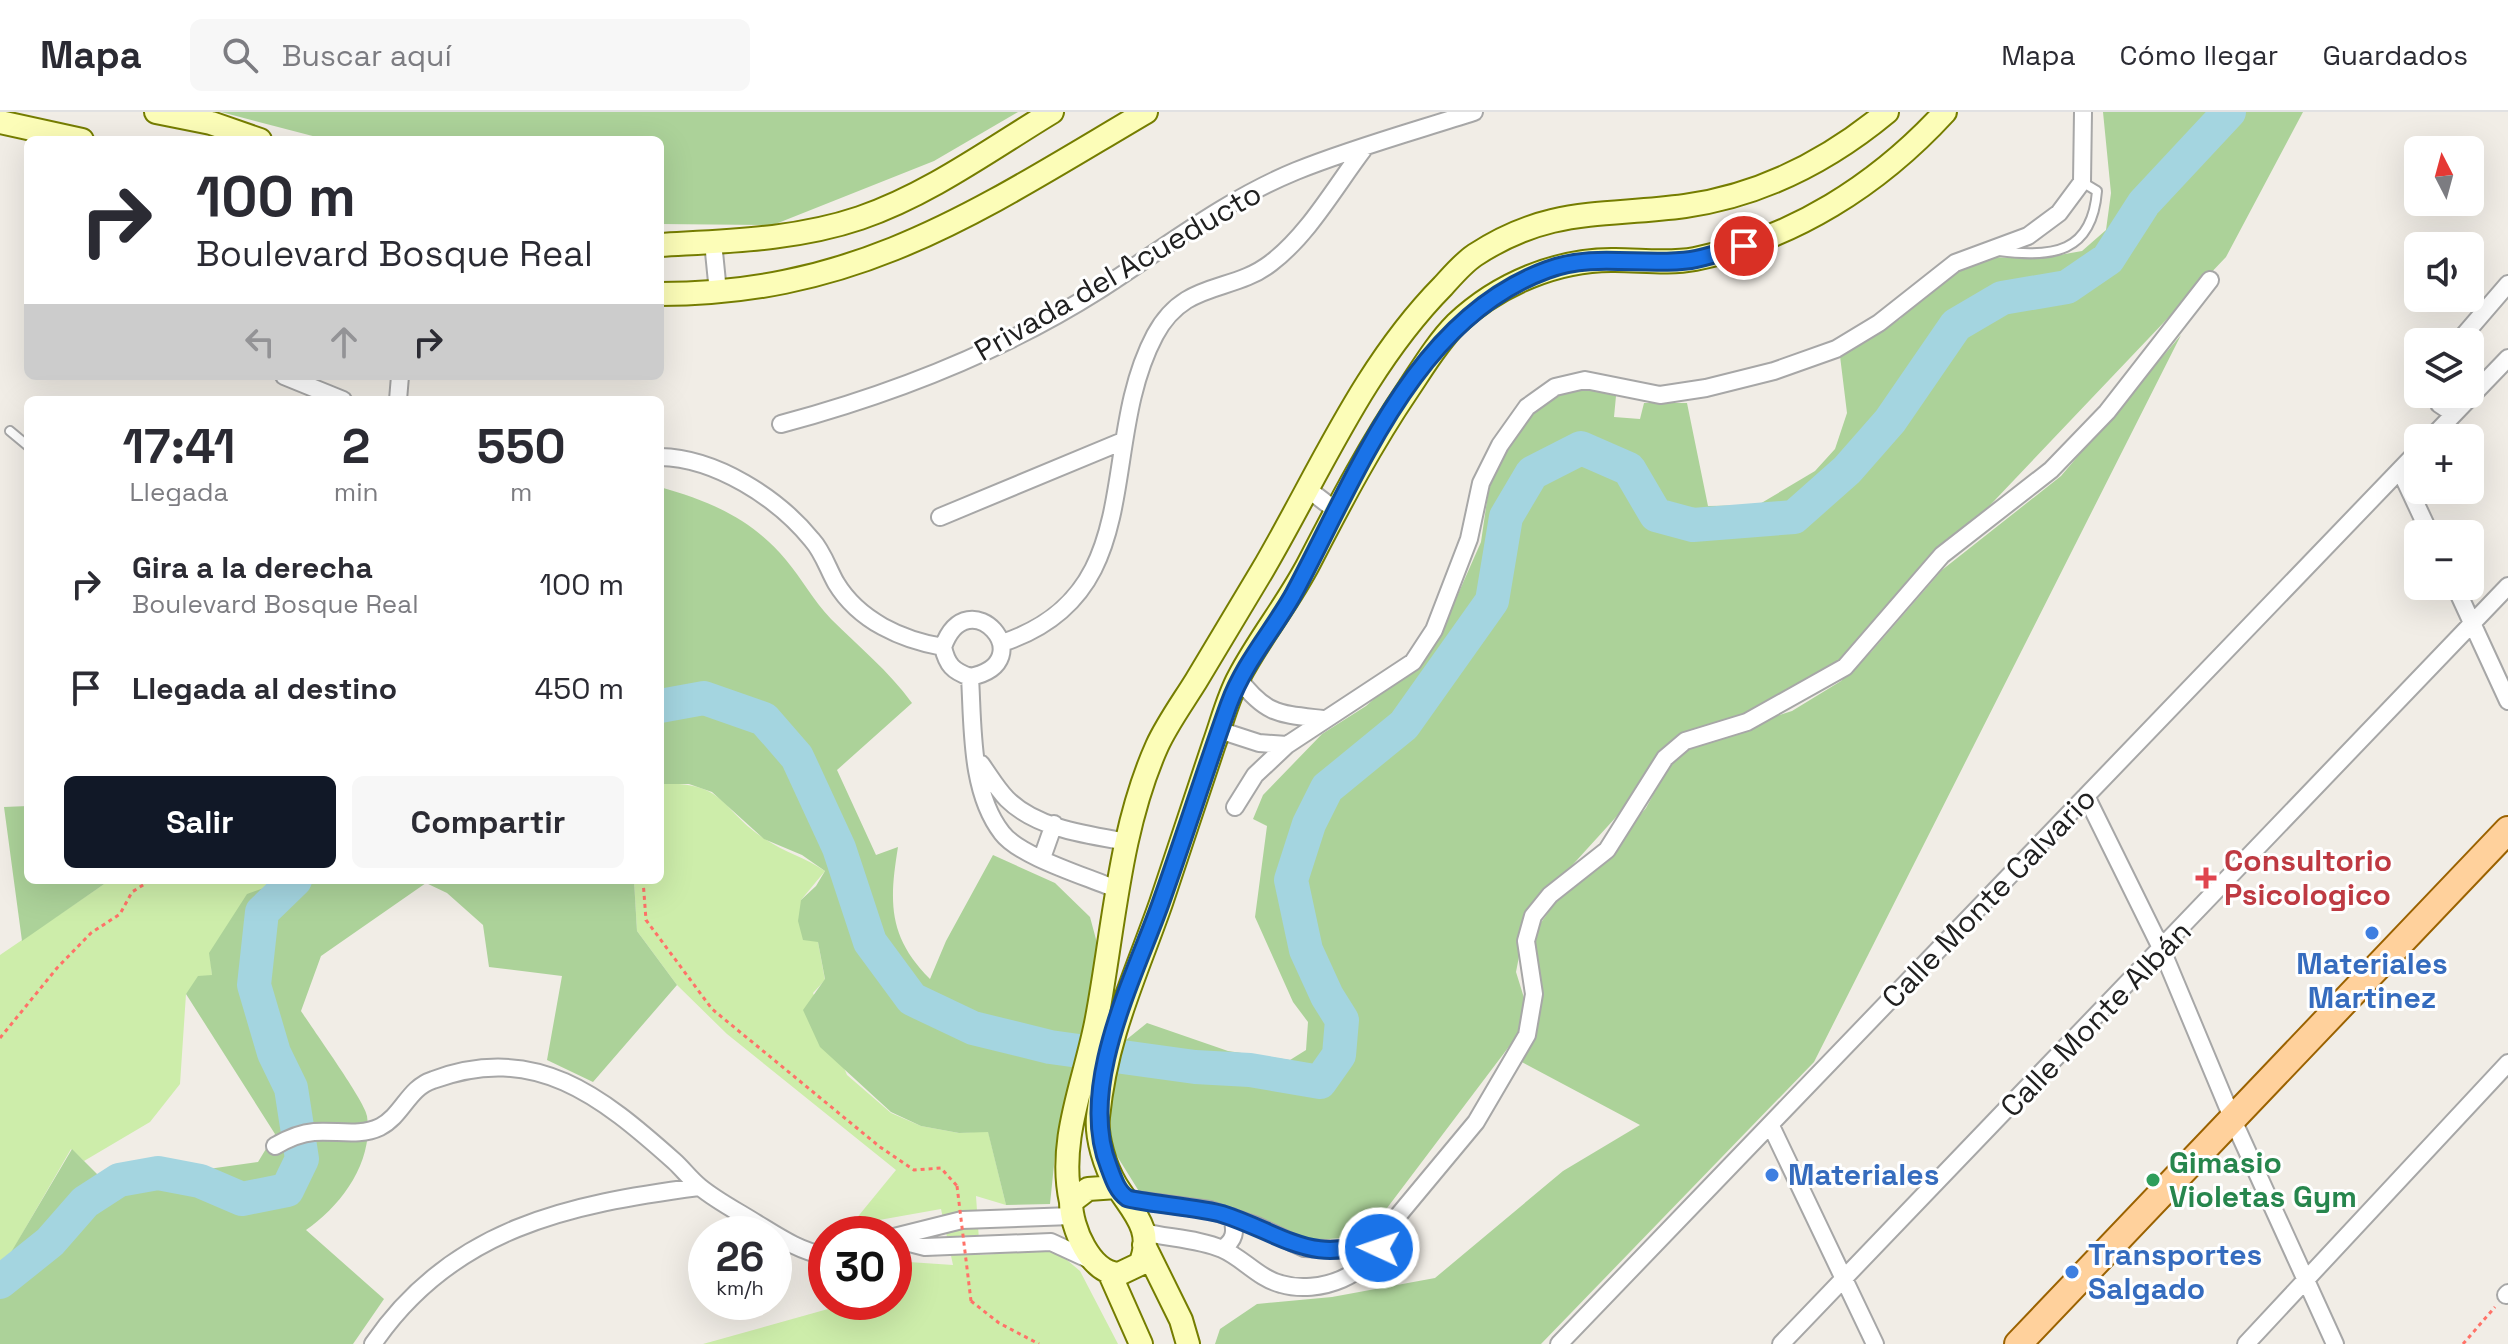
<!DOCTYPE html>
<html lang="es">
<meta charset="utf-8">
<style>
body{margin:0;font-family:"Space Grotesk",sans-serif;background:#f7f7f7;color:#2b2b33;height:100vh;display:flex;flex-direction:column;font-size:30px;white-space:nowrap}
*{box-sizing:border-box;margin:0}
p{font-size:26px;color:#7c7c81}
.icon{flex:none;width:44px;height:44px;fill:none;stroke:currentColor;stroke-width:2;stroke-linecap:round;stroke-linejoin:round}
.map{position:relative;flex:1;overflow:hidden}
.sheet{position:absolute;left:24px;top:284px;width:640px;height:488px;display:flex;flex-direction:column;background:#fff;border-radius:12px;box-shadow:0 8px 32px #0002}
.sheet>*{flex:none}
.top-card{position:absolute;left:24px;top:24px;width:640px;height:244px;border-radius:12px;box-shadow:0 8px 32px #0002;background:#fff;color:#2b2b33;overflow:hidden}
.needle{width:52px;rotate:354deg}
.tools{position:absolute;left:2404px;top:24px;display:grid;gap:16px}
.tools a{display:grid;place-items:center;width:80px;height:80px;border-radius:12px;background:#fff;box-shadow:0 8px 32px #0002;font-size:40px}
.speed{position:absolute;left:688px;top:1104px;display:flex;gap:16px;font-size:40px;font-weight:700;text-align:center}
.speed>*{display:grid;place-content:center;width:104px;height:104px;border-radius:50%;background:#fff;box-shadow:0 8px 32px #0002;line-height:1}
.speed small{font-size:20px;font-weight:400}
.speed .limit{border:12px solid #d22;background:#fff;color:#111}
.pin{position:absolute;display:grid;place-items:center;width:68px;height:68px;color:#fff;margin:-34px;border:4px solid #fff;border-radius:50%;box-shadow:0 2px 8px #0007}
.me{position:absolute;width:88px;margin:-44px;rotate:273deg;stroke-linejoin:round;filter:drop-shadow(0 0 6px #0008)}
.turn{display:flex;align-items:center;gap:28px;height:168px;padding:0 40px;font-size:36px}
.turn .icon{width:104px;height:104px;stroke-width:2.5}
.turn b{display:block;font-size:56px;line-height:68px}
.lanes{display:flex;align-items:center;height:76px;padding:0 40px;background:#0003;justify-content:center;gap:40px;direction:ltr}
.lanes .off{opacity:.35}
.eta{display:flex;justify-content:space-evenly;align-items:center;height:136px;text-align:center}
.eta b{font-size:48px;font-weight:800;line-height:56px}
.primary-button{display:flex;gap:16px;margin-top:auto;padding:16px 40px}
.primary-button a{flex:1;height:92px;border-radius:12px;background:#111827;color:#fff;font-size:32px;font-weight:800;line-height:92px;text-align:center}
.primary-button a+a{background:#f7f7f7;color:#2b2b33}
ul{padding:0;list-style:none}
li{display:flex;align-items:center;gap:24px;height:104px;padding:0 40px}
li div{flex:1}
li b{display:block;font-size:30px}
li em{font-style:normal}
header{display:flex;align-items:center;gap:48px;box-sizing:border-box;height:112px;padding:0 40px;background:#fff;border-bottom:2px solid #e1e1e2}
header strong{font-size:38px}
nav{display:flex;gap:44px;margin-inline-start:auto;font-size:28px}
.search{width:560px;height:72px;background:#f7f7f7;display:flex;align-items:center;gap:20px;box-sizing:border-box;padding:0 28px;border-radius:12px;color:#7c7c81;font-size:30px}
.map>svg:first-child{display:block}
</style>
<header>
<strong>Mapa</strong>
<div class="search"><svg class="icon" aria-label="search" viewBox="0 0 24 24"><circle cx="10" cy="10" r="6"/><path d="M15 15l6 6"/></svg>Buscar aquí</div>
<nav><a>Mapa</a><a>Cómo llegar</a><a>Guardados</a></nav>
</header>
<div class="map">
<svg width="2508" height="1232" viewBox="0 0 2508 1232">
<rect width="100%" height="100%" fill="#f1ede6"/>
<path fill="#cdedaa" d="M660 672C727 669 721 699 765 727 784 740 806 746 825 759L801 788 818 830 825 868 813 881 847 963 891 1001 921 1014 959 1021 988 1019 1006 1093 976 1084 980 1143 1055 1138 1080 1159 1118 1232H703L828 1197V1190H894V1149L953 1153 941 1097 851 1113 896 1058 727 922 677 873 637 819 634 768H660Z
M110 768H286L229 816 210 841 212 863 186 882 180 972 150 1010 84 1049 71 1037 7 1148 0 1151V843Z"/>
<path fill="#acd299" d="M221 0H1018L934 49 773 113 660 112V28H328Z
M2103 0H2303L2226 145 1842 549 1785 585 1656 645 1627 693 1527 803 1516 860 1525 889 1520 920 1378 1108 1342 1126 1304 1129 1140 1081 1112 1036 1109 992 1121 932 1147 911 1228 939 1290 948 1306 938 1308 910 1293 890 1255 805 1267 714 1253 707 1263 683 1322 622 1366 594 1436 532 1481 430 1491 361 1525 307 1543 288 1581 274 1616 284 1614 305 1640 307 1644 291H1687L1708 394 1758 393 1815 359 1835 337 1847 301 1840 244 1900 207 1952 158 1990 145 2037 147 2082 139 2106 118 2111 81Z
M2181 223 1814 950 1541 1232H1215L1220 1217 1257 1192 1332 1185 1435 1166 1563 1059 1640 1013 1516 947 1537 816 1563 780 1607 742 1646 696 1672 648 1703 627 1792 599 1841 569 1871 540 1942 458 2061 364Z
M660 375C710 389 752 407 786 448 802 467 813 488 831 507 859 535 888 558 912 591L837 658 876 743 898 735C889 790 888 825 930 867L946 829 993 743 1055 771 1090 805 1097 831 1075 979 1055 1043 1050 1092 1006 1093 988 1020 959 1021 921 1014 891 1000 820 935 803 898 825 867 818 830 803 828 798 809 801 788 816 774 825 759 802 743 764 727 712 680 689 672H660Z
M28 694V768H110L22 829 4 695Z
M286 768H634L637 819 677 873 593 970 547 948 562 864 489 855 483 813 447 781 426 771 321 844 301 899C312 916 366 991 367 1004 374 1050 341 1094 306 1118L384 1187 353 1232H0V1151L7 1147 72 1037 105 1070 128 1079 164 1075 187 1060 258 1050 275 1022 186 882 198 864 212 863 209 841 247 782Z"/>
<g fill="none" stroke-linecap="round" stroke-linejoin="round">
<path stroke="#a4d5e0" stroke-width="34" d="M660 594 704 586 764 607 797 645 839 736 870 830 912 887 973 916 1050 935 1195 955 1250 958 1320 970 1339 943 1342 908 1327 884 1306 838 1291 768 1309 712 1327 676 1404 613 1492 489 1506 405 1532 361 1581 336 1629 357 1656 403 1693 413 1794 405 1847 358 1890 309 1956 213 2002 186 2067 175 2108 147 2144 91 2229 0
M0 1170 50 1130 85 1090 119 1068 158 1061 200 1069 242 1087 287 1078 302 1047 291 976 274 941 254 873 262 800 295 768"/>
<g stroke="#a7a7a7" stroke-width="12">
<path id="lane" d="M1999 139C2053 146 2092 141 2097 79L2082 70
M10 319 28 334"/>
</g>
<g stroke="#a7a7a7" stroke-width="20">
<path id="street" d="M713 130 718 180
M2458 230 2508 172
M284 264 343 288
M2437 282 2439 292 2454 302
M398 288 400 264
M781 312C893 282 1001 240 1099 178 1163 137 1225 88 1296 59 1353 36 1415 19 1474 0
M2431 326 2508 246
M660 345C716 346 778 386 812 428 823 440 828 457 836 471 859 509 902 528 943 535
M2400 358 2430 422
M1309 378 1334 397
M940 405 1123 329
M2455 474 2508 589
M1002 531C1151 482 1096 334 1155 223 1185 167 1231 182 1271 151 1308 123 1335 75 1363 38
M943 535C968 465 1044 550 970 565
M943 535C947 553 953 559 970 565
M970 565C973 614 970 680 1002 721 1020 745 1089 765 1118 778
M1238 566C1266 603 1279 602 1323 607
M1219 618 1259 631 1287 633
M981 652C989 663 997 677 1007 687 1037 717 1089 723 1128 730
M2086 684 2162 838 2233 1008 2335 1232
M1235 695 1255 663 1287 633 1413 550 1434 518 1469 427 1481 371 1500 333 1527 295 1555 275 1585 268 1660 283 1706 276 1774 259 1836 237 1879 211 1955 151 2028 124 2059 101 2082 70 2083 0
M1042 746 1054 712
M1771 1014 1875 1232
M275 1034C287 1027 300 1021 314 1020 336 1018 359 1025 380 1015 403 1003 408 976 433 968 535 930 601 984 674 1049 683 1057 690 1067 700 1075 717 1089 737 1099 756 1111 779 1125 799 1139 826 1144
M1128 1087 1210 1098 1257 1114 1304 1136 1347 1138 1382 1123 1476 1010 1527 923 1534 882 1526 829 1533 804 1550 783 1607 738 1665 646 1685 629 1747 610 1845 555 1942 443 2051 358 2107 300 2210 168
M1143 1120C1168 1126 1200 1127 1222 1137 1243 1146 1258 1166 1281 1172 1318 1183 1373 1164 1382 1123
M894 1125 962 1108 1072 1104
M894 1127 925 1135 1051 1130 1090 1148
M1222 1137C1235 1128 1236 1120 1232 1105
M2506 1183 2508 1181
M373 1232C452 1116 569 1092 699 1075
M1559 1232 2418 339
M1781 1232 2508 474
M2246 1232 2508 951"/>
</g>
<g stroke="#757d00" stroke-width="26">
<path id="secondary" d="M156 0 211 11 260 28
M0 10 82 28
M660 133C727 129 795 128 860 106 928 83 991 37 1052 0
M660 182C860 182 981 97 1146 0
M1117 1075 1088 1077 1071 1090C1071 1115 1090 1161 1119 1162L1140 1152C1155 1118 1132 1099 1116 1073 1105 1055 1096 1025 1098 1005 1106 924 1135 865 1161 791 1179 738 1196 685 1214 632 1222 610 1228 585 1239 565 1260 525 1289 490 1310 449 1341 389 1371 332 1409 276 1423 255 1438 230 1456 212 1498 172 1558 147 1615 148 1641 148 1669 152 1695 147 1793 127 1878 73 1945 0
M1071 1090C1057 1028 1086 967 1097 906 1114 816 1119 719 1157 634 1167 612 1183 590 1196 569 1218 533 1240 496 1262 459 1319 362 1363 255 1443 174 1453 163 1463 151 1475 143 1550 94 1603 105 1685 94 1762 83 1828 49 1887 0
M1144 1133 1181 1208 1188 1232
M1110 1162 1141 1232"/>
</g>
<g stroke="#9b6200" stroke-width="30">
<path id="primary" d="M2018 1232 2508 718"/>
</g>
<path stroke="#ff7268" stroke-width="3" stroke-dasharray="4 4" stroke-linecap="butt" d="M643 768 646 808 712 897 880 1035 914 1058 941 1056 957 1074
M0 926 57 856 91 821 120 802 132 780 151 768
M971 1189 999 1211 1039 1232
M2463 1232 2495 1195"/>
<use href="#lane" stroke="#fff" stroke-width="8"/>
<use href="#street" stroke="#fff" stroke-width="16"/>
<use href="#secondary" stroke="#fcfdb8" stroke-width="22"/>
<use href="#primary" stroke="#ffd19c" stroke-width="26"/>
<path stroke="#ff7268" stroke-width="3" stroke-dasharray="4 4" stroke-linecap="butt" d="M957 1074 971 1189"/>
</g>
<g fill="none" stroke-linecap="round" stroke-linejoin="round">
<g stroke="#114b97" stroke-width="20">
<path id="route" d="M1379 1136 1382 1123C1318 1159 1282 1121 1222 1102 1204 1096 1135 1090 1127 1086 1117 1079 1113 1066 1109 1055 1077 976 1133 868 1160 793 1184 726 1205 659 1229 592 1244 551 1272 520 1293 483 1356 366 1413 207 1547 158 1594 140 1643 155 1691 148 1709 145 1726 138 1744 134"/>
</g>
<use href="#route" stroke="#1a73e8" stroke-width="14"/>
</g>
<path fill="#e0444e" stroke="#fff" stroke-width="3" d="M2202 754h8v8h8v8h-8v8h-8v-8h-8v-8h8z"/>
<g fill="#3f7fe0" stroke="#fff" stroke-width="3">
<circle cx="2372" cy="821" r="8"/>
<circle cx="1772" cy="1063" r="8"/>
<circle cx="2072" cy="1160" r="8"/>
</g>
<circle fill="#2e9e5b" stroke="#fff" stroke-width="3" cx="2153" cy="1068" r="8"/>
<g text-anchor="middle" stroke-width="6" stroke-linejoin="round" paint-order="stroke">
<g font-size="30" fill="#202020" stroke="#fff">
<text transform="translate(1118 160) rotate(-30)" y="10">Privada del Acueducto</text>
<text transform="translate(1989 786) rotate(-46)" y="10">Calle Monte Calvario</text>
<text transform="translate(2096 907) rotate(-46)" y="10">Calle Monte Albán</text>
</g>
<g font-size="30" font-weight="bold" fill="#be3a42" stroke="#fff" text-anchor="start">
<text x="2224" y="759">Consultorio<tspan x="2224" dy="34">Psicologico</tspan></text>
</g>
<g font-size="30" font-weight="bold" fill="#366cbe" stroke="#fff" text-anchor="start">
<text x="2372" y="862" text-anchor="middle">Materiales<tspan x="2372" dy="34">Martinez</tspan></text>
<text x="1788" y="1073">Materiales</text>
<text x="2088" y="1153">Transportes<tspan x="2088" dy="34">Salgado</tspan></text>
</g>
<g font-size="30" font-weight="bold" fill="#27864d" stroke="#fff" text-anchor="start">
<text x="2169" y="1061">Gimasio<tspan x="2169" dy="34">Violetas Gym</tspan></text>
</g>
</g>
</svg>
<div class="tools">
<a><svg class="needle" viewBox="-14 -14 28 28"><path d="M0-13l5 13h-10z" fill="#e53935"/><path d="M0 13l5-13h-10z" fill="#7c7c81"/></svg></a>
<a><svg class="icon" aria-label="sound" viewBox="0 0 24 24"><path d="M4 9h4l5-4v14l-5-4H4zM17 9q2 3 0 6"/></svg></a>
<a><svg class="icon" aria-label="layers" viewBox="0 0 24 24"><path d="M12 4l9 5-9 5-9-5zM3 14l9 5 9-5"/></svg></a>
<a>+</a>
<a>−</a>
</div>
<div class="speed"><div>26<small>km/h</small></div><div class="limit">30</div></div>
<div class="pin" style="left:1744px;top:134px;background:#d93025"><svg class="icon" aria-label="arrive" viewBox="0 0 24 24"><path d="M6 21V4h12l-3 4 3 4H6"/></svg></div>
<svg class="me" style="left:1379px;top:1136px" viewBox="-20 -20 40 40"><circle r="17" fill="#1a73e8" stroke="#fff" stroke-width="3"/><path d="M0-11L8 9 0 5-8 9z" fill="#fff"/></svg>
<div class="top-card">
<div class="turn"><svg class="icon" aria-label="right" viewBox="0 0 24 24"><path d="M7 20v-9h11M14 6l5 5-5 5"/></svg><div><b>100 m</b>Boulevard Bosque Real</div></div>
<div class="lanes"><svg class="icon off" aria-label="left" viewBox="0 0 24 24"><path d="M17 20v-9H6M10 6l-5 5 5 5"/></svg><svg class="icon off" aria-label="ahead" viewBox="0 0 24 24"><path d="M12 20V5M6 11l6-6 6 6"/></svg><svg class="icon" aria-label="right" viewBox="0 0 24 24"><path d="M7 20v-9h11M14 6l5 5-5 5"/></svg></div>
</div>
<section class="sheet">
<div class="eta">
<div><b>17:41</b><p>Llegada</p></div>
<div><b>2</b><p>min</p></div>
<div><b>550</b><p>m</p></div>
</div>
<ul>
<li><svg class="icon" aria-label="right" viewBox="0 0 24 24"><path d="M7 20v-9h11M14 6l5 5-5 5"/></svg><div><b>Gira a la derecha</b><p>Boulevard Bosque Real</p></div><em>100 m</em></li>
<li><svg class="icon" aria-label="arrive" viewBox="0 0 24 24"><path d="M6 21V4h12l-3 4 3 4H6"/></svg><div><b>Llegada al destino</b></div><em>450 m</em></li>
</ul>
<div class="primary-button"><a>Salir</a><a>Compartir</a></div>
</section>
</div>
